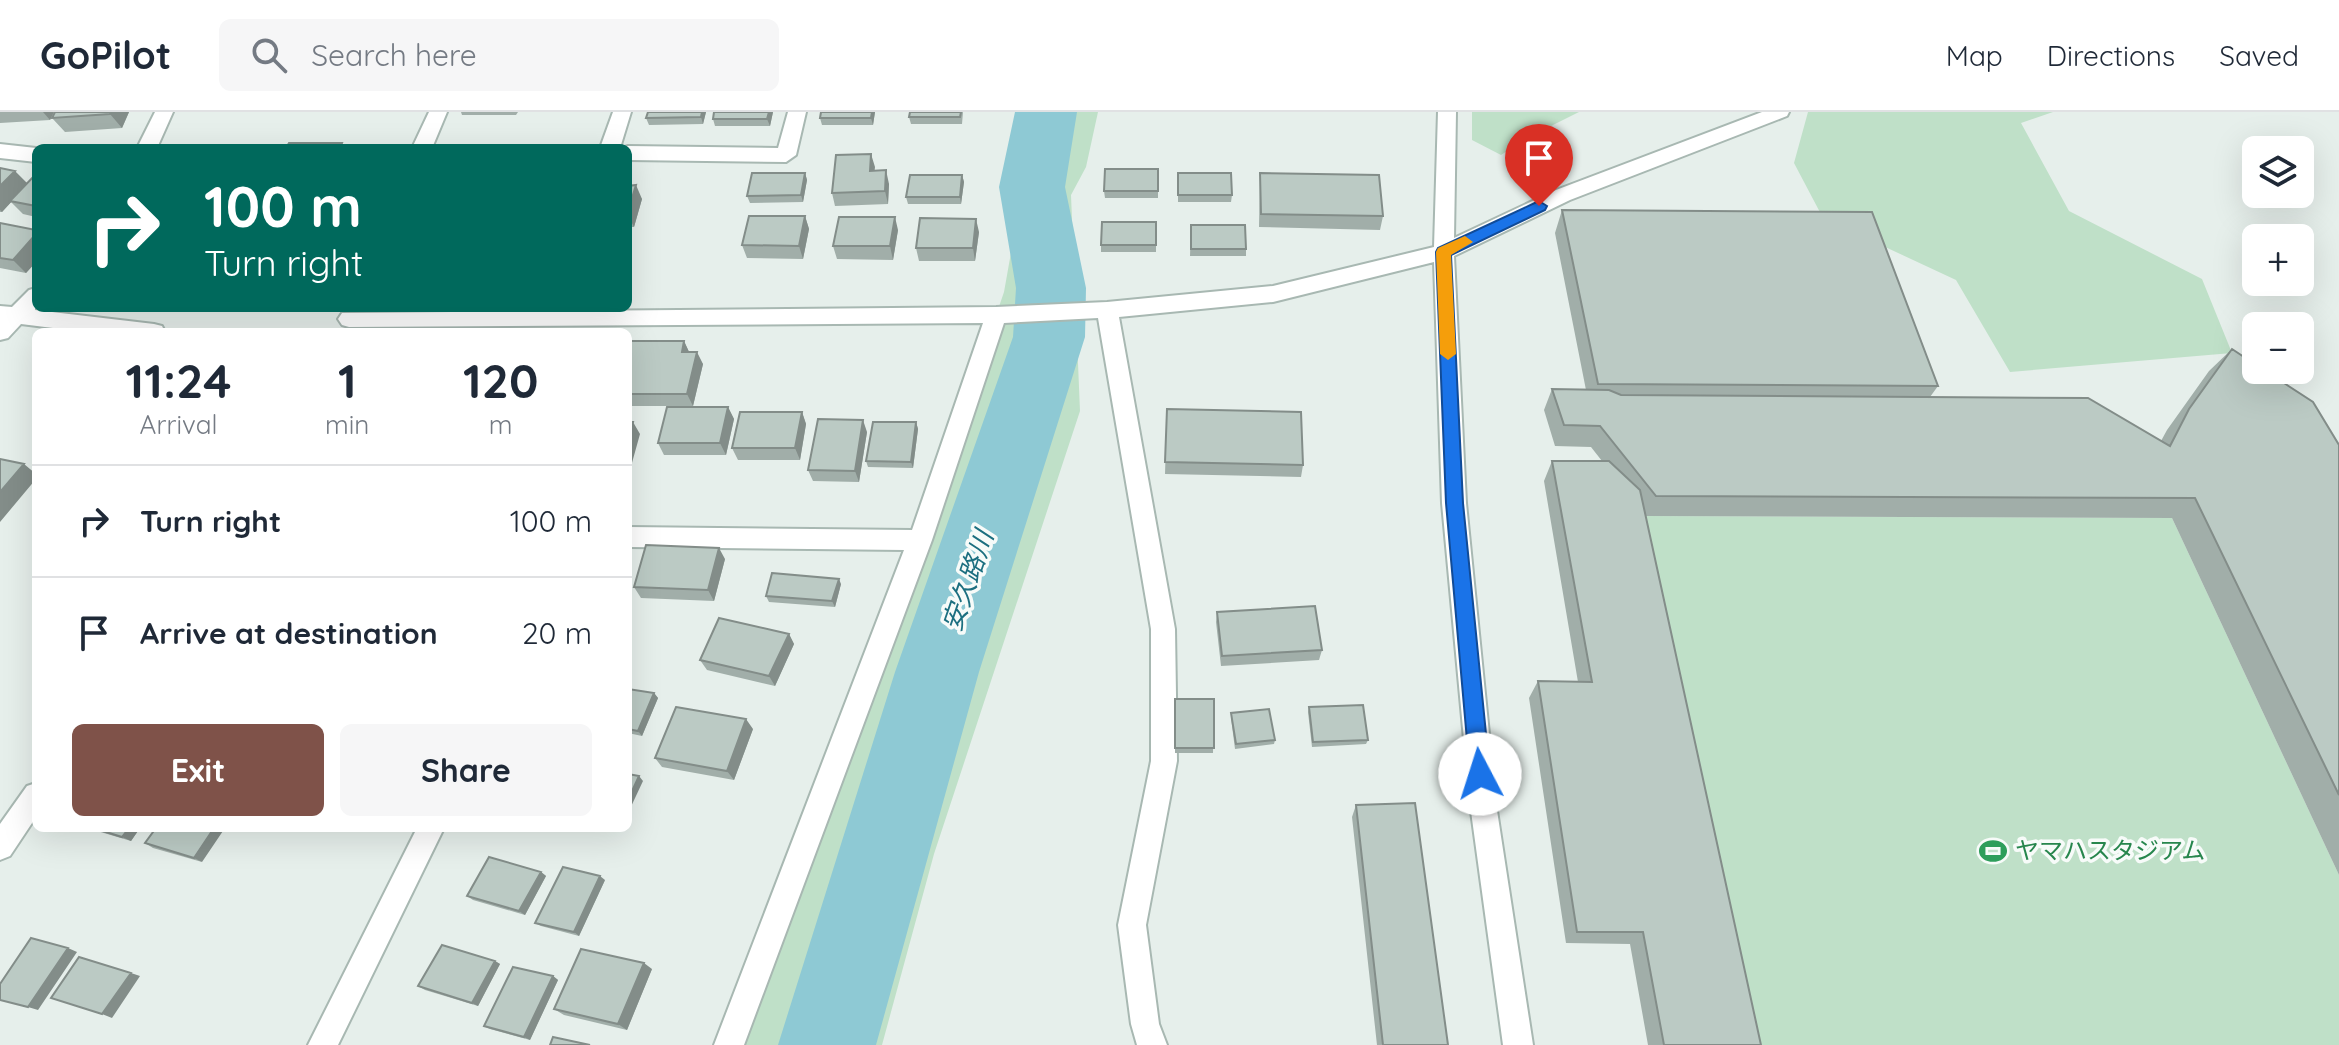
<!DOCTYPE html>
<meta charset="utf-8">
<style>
body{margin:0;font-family:Quicksand,"Noto Sans JP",sans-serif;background:#f6f6f7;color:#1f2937;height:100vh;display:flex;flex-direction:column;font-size:30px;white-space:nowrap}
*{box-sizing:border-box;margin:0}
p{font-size:26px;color:#747a83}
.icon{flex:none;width:44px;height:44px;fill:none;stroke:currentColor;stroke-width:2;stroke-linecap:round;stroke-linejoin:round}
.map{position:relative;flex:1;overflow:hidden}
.drawer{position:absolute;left:32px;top:216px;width:600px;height:504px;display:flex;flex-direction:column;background:#fff;border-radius:12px;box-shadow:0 8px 32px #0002}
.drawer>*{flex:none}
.hud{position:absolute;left:32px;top:32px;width:600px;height:168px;border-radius:12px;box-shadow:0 8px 32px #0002;background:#00695c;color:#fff;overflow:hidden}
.tools{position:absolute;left:2242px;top:24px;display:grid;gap:16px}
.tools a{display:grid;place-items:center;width:72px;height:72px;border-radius:12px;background:#fff;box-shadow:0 8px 32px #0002;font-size:40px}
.pin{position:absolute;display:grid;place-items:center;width:68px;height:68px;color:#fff;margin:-82px -34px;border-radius:50% 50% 50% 0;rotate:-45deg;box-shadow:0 0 8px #0007}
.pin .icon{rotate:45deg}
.me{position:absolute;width:88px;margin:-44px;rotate:355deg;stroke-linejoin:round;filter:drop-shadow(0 0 6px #0008)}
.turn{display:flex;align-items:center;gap:28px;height:168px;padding:0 40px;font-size:36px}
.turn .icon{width:104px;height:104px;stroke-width:2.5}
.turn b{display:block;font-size:56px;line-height:68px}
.eta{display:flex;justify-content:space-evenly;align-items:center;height:136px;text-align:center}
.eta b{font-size:48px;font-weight:800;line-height:56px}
.button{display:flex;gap:16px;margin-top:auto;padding:16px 40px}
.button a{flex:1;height:92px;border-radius:12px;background:#7f5249;color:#fff;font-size:32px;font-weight:800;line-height:92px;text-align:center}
.button a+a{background:#f6f6f7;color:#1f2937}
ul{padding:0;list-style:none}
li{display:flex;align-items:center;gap:24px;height:112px;padding:0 40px;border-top:2px solid #e0e1e3}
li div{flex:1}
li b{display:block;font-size:30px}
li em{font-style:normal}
header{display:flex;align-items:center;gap:48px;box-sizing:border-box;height:112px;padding:0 40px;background:#fff;border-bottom:2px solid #e0e1e3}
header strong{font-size:38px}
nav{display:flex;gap:44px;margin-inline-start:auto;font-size:28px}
.search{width:560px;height:72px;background:#f6f6f7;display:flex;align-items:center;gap:20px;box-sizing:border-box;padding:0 28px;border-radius:12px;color:#747a83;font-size:30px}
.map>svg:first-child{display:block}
</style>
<header>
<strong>GoPilot</strong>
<div class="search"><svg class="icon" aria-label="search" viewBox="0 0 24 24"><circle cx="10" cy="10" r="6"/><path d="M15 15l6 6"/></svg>Search here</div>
<nav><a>Map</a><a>Directions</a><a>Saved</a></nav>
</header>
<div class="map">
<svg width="2339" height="933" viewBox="0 0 2339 933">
<rect width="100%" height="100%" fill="#e6efeb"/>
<path fill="#bfe0c8" d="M1020 0H1098L1086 55 1071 83 1080 299 934 742 882 933H729L958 315 1004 180 1025 62Z
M1472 0H1579L1525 27 1501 43 1472 28Z
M1808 0H2053L2021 11 2069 99 2202 167 2232 241 2010 260 1956 168 1823 106 1794 51Z
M1645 404 2172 406 2339 763V933H1761Z"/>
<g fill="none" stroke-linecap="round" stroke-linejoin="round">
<path fill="#8ec9d4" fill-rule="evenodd" d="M1015 0H1077L1065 75 1086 176 1085 225 979 560 876 933H778L895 560 1013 225 1016 176 999 75Z"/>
<g stroke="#a8b8b2" stroke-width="4">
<path id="minor" d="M155 0H173L157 36H137Z
M429 0H447L432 36H412Z
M613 0H631L620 36H600Z
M788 0H806L796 43 786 50 628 48V36H622L628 34 778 36Z
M1438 0H1456L1454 126 1556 78 1762 0H1789L1787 4 1570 88 1454 144 1466 391 1496 692 1533 933H1503L1470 692 1442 391 1434 150 1273 190 1119 205 1175 517 1177 649 1146 813 1159 912 1167 933H1137L1131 912 1118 813 1151 649V517L1098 206 1004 211 932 428 744 933H714L904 438 628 435V415L912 418 983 211 349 215 342 213 338 207 342 201 996 195 1107 190 1273 174 1434 135Z
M0 32 36 36V50L0 46Z
M36 176 35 198 154 212 162 214 165 220H85L21 212 8 226 0 228V194L12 195 29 178Z
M36 671V705L10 744 0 748V712L27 674Z
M417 716H444L338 933H308Z"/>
</g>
<use href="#minor" fill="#fff" fill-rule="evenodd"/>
</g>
<path fill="#a1aea9" d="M0 0H54L50 8 0 11Z
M129 0 122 16 65 20 52 6Z
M461 0H518L516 3H462Z
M648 0H706L703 12 649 13 646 6Z
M773 0 770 14H715L713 7Z
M821 0H875L873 13H822L820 6Z
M963 0 962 12H911L909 5Z
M871 42 874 59 889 72 888 92 835 94 832 81Z
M0 56 27 71 36 62V105L23 102 11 90 2 100H0Z
M1158 57V86H1105L1104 79Z
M805 61 807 68 803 90 750 91 747 84Z
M1178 61 1232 83 1231 90H1178Z
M1260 61 1383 104 1380 118 1259 115Z
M962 63 964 70 961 92H908L906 85Z
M628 74 642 87 634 115H628Z
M1562 98 1938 274 1930 285 2161 329 2167 318 2209 259 2232 237 2339 333V763L2172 406 1646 404 1761 933H1648L1630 832 1566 831 1529 586 1538 569 1578 570 1544 369 1552 349H1602L1591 335 1555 334 1544 298 1552 277 1586 278 1555 121Z
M805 104 809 117 803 147 747 146 742 133Z
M1156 110V140H1101V133Z
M0 111 36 118V150L26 161 0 156Z
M1191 113 1246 137V144H1190Z
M898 118 893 148 837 147 833 134Z
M979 120 975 149H919L916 136Z
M684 229 689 240 703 252 693 294H628V230Z
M728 295 734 307 726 343H664L658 331Z
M1167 297 1303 353 1301 365 1165 362Z
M802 300 806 312 800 348H738L732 336Z
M916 310 918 317 913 356 868 355 866 349Z
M867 320 859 370 813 369 808 358Z
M725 447 714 489 641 486 634 475Z
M841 472 835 495 769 490 766 484Z
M1217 500 1322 538 1319 548 1221 554 1216 510Z
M789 522 794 532 775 574 707 558 700 548Z
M628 577 654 581 658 586 642 624 628 621Z
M1175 587H1214L1213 641H1175Z
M1309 595 1368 628 1366 632 1312 635 1308 600Z
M1231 601 1275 628 1274 632 1235 637 1231 606Z
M753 617 734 668 662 655 655 646Z
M1356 693 1448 933H1377L1352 705Z
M87 716H140L131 729Z
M156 716 202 750 153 736 145 731Z
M601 716H621L619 720Z
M541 760 546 764 525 803 473 788 467 784Z
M605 768 579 824 541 814 535 811Z
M495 849 500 852 478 894 425 878 418 874Z
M652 857 627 918 564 903 554 897Z
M553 864 558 868 530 928 490 917 484 914Z"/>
<path fill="#838d89" d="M43 0H54L50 8Z
M111 0H129L122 16 110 2Z
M702 0H706L703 12 701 5Z
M769 0H773L770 14 767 7Z
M872 0H875L873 13 871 6Z
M871 42 875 55 873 72 870 59Z
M886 58 889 72 888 92 885 79Z
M15 59 28 72 2 100 0 98V74Z
M805 61 807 68 803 90 801 83Z
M962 63 964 70 961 92 960 85Z
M636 73 642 87 634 115 628 103V99Z
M805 104 809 117 803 147 799 134Z
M895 105 898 118 893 148 890 134Z
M976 107 979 120 975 149 973 136Z
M36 122V150L26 161 13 148Z
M684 229 690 242 682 240Z
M697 240 703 252 693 294 687 282Z
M728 295 734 307 726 343 720 331Z
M802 300 806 312 800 348 795 336Z
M863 308 867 320 859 370 855 359Z
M633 310 640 322 630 358 628 354V328Z
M916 310 918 317 913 356 911 350Z
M24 352 36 362V367L0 410V380Z
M719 436 725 447 714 489 708 478Z
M839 467 841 472 835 495 832 489Z
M789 522 794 532 775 574 769 564Z
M654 581 658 586 642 624 638 619Z
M746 607 753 617 734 668 727 659Z
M639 664 643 669 628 701V688Z
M129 716H140L131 729 122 725Z
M214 716H225L202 750 194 746Z
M541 760 546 764 525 803 519 799Z
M600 764 605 768 579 824 574 820Z
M68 836 77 840 38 898 28 895Z
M495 849 500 852 478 894 472 891Z
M644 851 652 857 627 918 618 912Z
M131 861 140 864 112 906 102 902Z
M553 864 558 868 530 928 524 925Z"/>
<path fill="#bbcac4" stroke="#838d89" stroke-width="2" d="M55 0H111L110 2 52 6Z
M648 0H702L701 5 646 6Z
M714 0H769L767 7H713Z
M821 0H872L871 6H820Z
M910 0H961L960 5H909Z
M289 31H342L340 36H286Z
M871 42 870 59 886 58 885 79 832 81 836 43Z
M0 56 15 59 0 74Z
M1105 57H1158V79H1104Z
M752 61H805L801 83 747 84Z
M1178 61H1231L1232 83H1178Z
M1260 61 1379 63 1383 104 1261 102Z
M36 62V94L10 89Z
M910 63H962L960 85H906Z
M636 73 628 99V74Z
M1562 98 1872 100 1938 274 1598 272Z
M749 104H805L799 134 742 133Z
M839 105H895L890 134H833Z
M920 106 976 107 973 136H916Z
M1102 110H1156V133H1101Z
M0 111 36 118V122L13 148 0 146Z
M1191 113H1245L1246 137H1191Z
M629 229H684L682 240H697L687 282H628Z
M2232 237 2256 253V258H2264L2313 290 2339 333V683L2195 386 1656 384 1600 314 1564 313 1552 277 1609 278 1621 283 2088 286 2170 334 2189 297Z
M667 295H728L720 331H658Z
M1167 297 1301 300 1303 353 1165 350Z
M740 300H802L795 336H732Z
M818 307 863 308 855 359 808 358Z
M628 310H633L628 328Z
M873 310H916L911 350 866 349Z
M0 347 24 352 0 380Z
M1552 349H1609L1640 378 1761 933H1664L1643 820H1577L1538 569 1592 570Z
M646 433 719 436 708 478 634 475Z
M772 461 839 467 832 489 766 484Z
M1315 494 1322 538 1222 544 1217 500Z
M719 506 789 522 769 564 700 548Z
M628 577 654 581 638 619 628 617Z
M1175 587H1214V636H1175Z
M1363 593 1368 628 1313 630 1309 595Z
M676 595 746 607 727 659 655 646Z
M1269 597 1275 628 1236 632 1231 601Z
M628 662 639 664 628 688Z
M1415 691 1448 933H1383L1356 693Z
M93 716H129L122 725Z
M156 716H214L194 746 145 731Z
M489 745 541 760 519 799 467 784Z
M563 755 600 764 574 820 535 811Z
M31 826 68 836 28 895 0 888V872Z
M442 833 495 849 472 891 418 874Z
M581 837 644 851 618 912 554 897Z
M79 845 131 861 102 902 51 886Z
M513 855 553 864 524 925 484 914Z
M553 925 590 933H550Z"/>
<path fill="#1a73e8" stroke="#114b97" stroke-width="2" d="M1539 89 1547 94 1545 98 1451 143 1463 391 1490 662 1487 669 1480 671 1473 669 1470 662 1446 391 1436 140 1438 136Z"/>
<path fill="#f59e0b" d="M1465 124 1473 130 1451 143 1456 242 1448 248 1440 242 1436 140 1438 136Z"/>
<defs>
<g id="stadium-bare" transform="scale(2.16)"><path d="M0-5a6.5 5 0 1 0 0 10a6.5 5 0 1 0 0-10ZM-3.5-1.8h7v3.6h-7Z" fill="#2e9e5b" stroke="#f7fbf9" stroke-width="2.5" paint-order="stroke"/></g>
</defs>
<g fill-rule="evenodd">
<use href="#stadium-bare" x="1993" y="739"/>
</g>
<g text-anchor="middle" stroke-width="7" stroke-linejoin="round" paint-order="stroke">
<g font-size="24" fill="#27864d" stroke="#f7fbf9" text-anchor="start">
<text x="2015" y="747">ヤマハスタジアム</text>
</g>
<g font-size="26" font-style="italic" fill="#1c6f80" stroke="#f7fbf9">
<text transform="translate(968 469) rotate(-71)" y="9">安久路川</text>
</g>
</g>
</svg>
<div class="tools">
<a><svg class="icon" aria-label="layers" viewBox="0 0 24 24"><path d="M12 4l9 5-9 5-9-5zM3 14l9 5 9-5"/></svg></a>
<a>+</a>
<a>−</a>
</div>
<div class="pin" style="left:1539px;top:94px;background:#d93025"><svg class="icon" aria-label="arrive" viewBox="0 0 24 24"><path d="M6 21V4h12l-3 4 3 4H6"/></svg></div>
<svg class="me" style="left:1480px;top:662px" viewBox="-20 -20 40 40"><circle r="19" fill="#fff"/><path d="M0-13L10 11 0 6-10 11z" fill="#1a73e8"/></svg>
<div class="hud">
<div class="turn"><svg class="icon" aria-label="right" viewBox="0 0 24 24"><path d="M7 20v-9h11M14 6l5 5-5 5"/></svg><div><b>100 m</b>Turn right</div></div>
</div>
<section class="drawer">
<div class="eta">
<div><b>11:24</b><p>Arrival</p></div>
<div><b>1</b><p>min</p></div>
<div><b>120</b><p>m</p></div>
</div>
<ul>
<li><svg class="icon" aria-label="right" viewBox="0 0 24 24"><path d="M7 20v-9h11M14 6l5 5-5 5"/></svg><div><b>Turn right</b></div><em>100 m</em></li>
<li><svg class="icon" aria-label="arrive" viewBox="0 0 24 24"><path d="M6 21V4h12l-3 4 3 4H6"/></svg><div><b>Arrive at destination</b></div><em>20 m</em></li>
</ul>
<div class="button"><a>Exit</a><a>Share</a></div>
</section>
</div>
